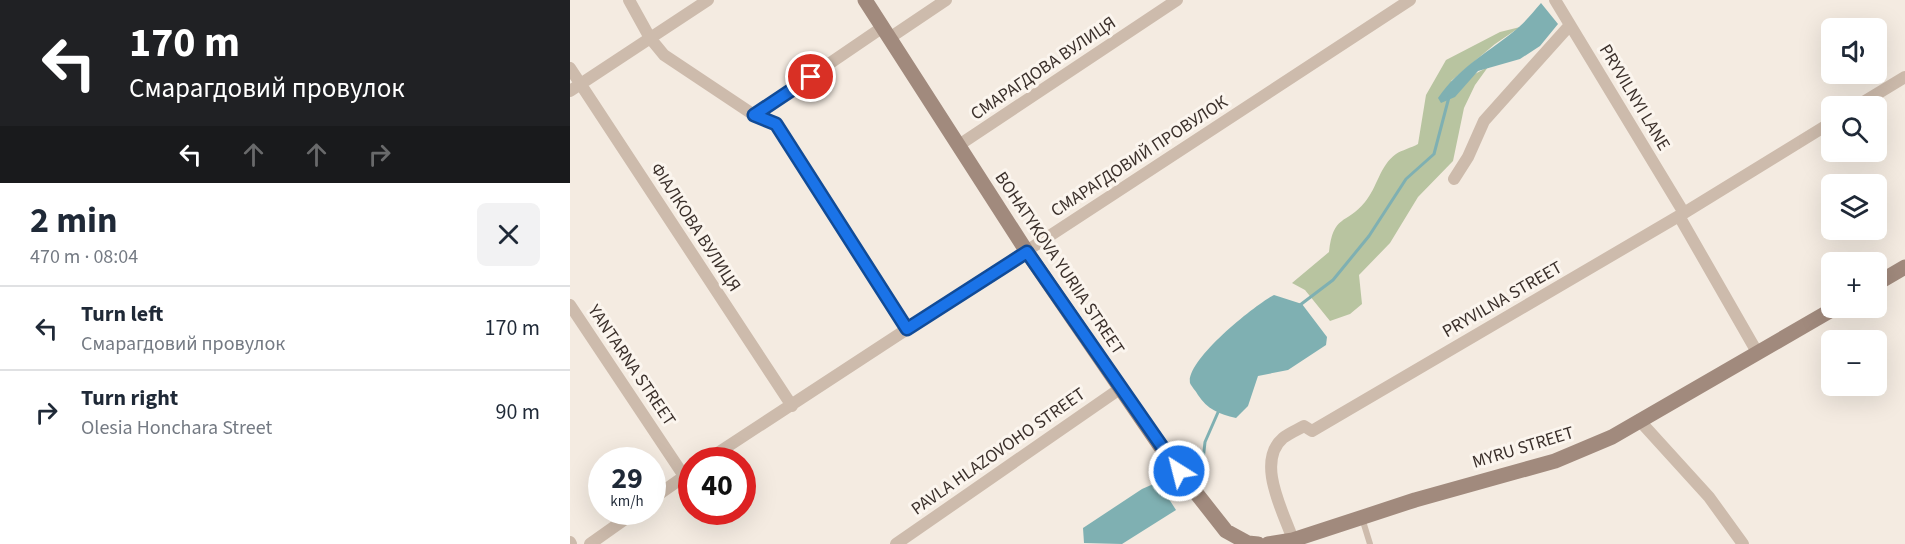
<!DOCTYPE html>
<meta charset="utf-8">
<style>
body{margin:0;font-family:"Source Sans 3",sans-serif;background:#f2f2f3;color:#1f2937;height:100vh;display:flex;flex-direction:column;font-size:22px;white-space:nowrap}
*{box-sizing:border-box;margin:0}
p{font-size:20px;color:#747a83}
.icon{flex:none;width:33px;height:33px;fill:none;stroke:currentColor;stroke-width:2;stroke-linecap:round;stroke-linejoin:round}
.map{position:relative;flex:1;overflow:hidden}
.sheet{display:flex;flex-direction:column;background:#fff;width:570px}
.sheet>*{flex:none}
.hud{background:#202124;color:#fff;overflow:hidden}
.controls{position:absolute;left:1251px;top:18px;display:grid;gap:12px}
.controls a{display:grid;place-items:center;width:66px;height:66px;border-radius:9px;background:#fff;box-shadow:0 6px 24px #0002;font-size:30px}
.speed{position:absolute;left:18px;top:447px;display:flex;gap:12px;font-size:30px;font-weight:700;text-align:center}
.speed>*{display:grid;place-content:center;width:78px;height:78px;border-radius:50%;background:#fff;box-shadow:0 6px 24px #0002;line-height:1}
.speed small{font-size:15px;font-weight:400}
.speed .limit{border:9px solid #d22;background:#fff;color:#111}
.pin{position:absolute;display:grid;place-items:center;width:51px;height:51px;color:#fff;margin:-26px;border:3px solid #fff;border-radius:50%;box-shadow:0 2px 6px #0007}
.me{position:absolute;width:66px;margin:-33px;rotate:324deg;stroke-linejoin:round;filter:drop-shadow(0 0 4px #0008)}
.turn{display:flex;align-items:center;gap:21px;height:126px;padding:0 30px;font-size:27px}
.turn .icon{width:78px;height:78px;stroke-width:2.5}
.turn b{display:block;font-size:42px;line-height:51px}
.lanes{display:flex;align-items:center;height:57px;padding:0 30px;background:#0003;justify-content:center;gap:30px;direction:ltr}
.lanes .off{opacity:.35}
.round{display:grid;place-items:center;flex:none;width:63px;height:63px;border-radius:9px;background:#f2f2f3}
.summary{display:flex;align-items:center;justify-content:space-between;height:102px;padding:0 30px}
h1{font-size:36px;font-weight:700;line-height:45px}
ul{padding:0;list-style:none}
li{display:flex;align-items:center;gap:18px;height:84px;padding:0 30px;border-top:2px solid #e0e1e3}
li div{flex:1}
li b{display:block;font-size:22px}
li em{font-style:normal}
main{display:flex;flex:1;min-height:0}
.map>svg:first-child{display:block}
</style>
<main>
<section class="sheet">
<div class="hud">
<div class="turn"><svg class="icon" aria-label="left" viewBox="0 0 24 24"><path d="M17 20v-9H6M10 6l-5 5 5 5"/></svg><div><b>170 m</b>Смарагдовий провулок</div></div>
<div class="lanes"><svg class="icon" aria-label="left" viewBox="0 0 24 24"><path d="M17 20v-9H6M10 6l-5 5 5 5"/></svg><svg class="icon off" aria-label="ahead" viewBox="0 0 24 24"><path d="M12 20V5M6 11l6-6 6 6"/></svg><svg class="icon off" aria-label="ahead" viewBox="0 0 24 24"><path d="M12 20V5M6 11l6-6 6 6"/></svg><svg class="icon off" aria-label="right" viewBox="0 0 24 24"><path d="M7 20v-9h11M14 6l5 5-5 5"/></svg></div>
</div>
<div class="summary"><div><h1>2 min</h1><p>470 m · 08:04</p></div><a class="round"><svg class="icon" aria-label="close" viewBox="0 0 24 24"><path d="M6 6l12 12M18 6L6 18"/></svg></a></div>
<ul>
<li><svg class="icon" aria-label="left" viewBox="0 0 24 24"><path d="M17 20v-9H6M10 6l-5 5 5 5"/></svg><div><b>Turn left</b><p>Смарагдовий провулок</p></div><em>170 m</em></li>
<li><svg class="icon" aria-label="right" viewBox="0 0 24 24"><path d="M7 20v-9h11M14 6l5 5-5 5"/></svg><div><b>Turn right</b><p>Olesia Honchara Street</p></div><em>90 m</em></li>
</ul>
</section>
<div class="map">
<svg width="1335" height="544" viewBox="0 0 1335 544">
<rect width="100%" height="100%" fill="#f4ebe1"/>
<path fill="#b8c4a0" d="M950 27 925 44 881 81 892 88 901 76 918 67 905 85 894 108 883 161 848 197 820 243 789 275 792 304 780 314 760 321 735 290 722 283 759 252C763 214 776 225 795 202 807 188 810 165 826 154 832 150 841 148 848 144L856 95 876 60 930 32Z"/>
<path fill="#7fb0b2" d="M971 3 988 24 970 46 950 59 908 71 885 97 871 103 868 98C890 66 921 51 949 27 957 20 964 11 971 3Z
M704 295 732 304 757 337 756 345 718 370 688 376 678 406 666 418C649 414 637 409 628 395 626 391 621 386 620 383 616 360 685 305 704 295Z
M588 482 606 510 552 544 514 543 513 528 572 489Z"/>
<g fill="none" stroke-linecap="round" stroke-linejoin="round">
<path stroke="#7fb0b2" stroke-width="3" d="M730 305 763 280 799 236 836 179 864 154 879 97
M621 480 632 469 635 442 649 410
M594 499 613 486"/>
<path stroke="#cdbbac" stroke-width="6" d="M792 518 800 544"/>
<path stroke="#cdbbac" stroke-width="12" d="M59 0 80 38 94 55 184 115 206 124 337 329
M985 0 1114 213
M321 37 376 0
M0 68 222 406
M0 91 138 0
M1287 106 1335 77
M184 115 313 27
M389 145 607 0
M884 179 898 157 914 121 1000 25
M1109 216 1187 352
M0 305 114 476
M1069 420 1139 497 1173 544
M137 460 840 0
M82 499 122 471
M723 540C714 513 685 462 713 438 719 433 727 430 734 426L742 431 1114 213 1262 122
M0 542 1 544
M20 544 65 512
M326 544 551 388"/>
<path stroke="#a18a7d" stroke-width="15" d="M295 0 457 252 597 456 656 531 678 543 688 544
M1306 284 1335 267
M698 544 723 540 845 500 985 461 1042 437 1265 308"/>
</g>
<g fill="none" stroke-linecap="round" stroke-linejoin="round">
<g stroke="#114b97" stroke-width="15">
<path id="route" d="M241 77 184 115 206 124 337 329 457 252 609 471"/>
</g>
<use href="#route" stroke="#1a73e8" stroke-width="10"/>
</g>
<g text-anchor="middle" stroke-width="6" stroke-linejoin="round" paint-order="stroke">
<g font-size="18" fill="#3b302b" stroke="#fbf5ee">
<text transform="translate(473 68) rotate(-34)" y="6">СМАРАГДОВА ВУЛИЦЯ</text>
<text transform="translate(1065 97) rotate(59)" y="6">PRYVILNYI LANE</text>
<text transform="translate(569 156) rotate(-33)" y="6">СМАРАГДОВИЙ ПРОВУЛОК</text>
<text transform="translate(126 227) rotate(57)" y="6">ФІАЛКОВА ВУЛИЦЯ</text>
<text transform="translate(490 263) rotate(56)" y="6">BOHATYKOVA YURIIA STREET</text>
<text transform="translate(932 299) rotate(-30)" y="6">PRYVILNA STREET</text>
<text transform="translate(62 365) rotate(56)" y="6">YANTARNA STREET</text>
<text transform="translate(953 447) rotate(-17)" y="6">MYRU STREET</text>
<text transform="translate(428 451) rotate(-35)" y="6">PAVLA HLAZOVOHO STREET</text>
</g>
</g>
</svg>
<div class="controls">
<a><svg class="icon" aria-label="sound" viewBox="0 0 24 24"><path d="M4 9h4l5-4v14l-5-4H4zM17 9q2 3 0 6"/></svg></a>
<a><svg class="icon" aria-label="search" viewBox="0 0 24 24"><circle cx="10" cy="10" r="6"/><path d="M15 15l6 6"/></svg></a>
<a><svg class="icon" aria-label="layers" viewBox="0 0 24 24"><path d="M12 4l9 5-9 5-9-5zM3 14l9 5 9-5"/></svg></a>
<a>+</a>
<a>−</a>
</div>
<div class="speed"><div>29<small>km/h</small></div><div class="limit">40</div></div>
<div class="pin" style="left:241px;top:77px;background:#d93025"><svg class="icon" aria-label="arrive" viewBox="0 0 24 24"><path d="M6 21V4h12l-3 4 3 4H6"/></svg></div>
<svg class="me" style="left:609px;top:471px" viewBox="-20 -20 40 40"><circle r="17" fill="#1a73e8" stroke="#fff" stroke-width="3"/><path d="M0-11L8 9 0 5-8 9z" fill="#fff"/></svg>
</div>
</main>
